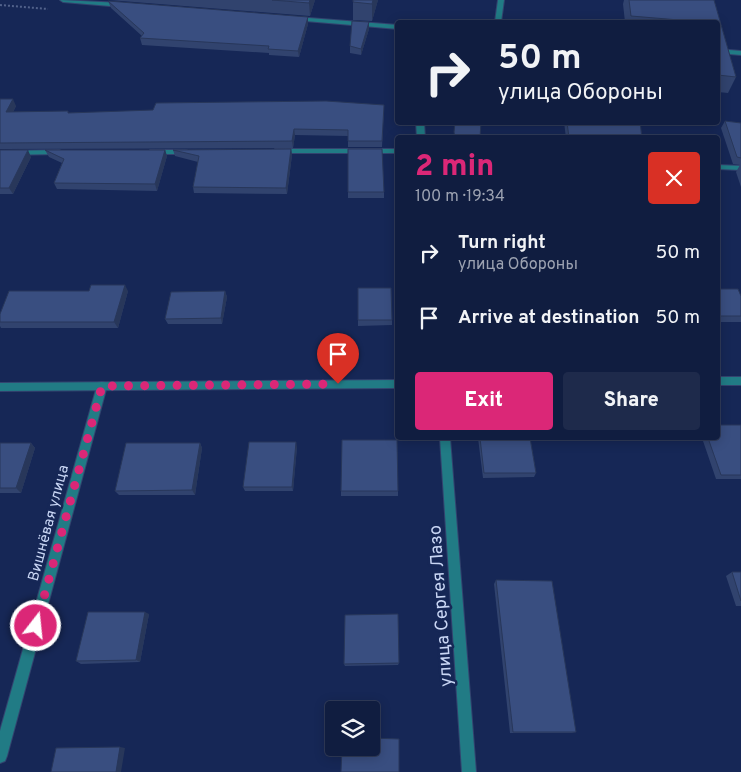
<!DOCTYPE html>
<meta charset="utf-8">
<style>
body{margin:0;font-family:Overpass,sans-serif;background:#1e2a4b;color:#f1f3f6;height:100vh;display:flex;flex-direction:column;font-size:19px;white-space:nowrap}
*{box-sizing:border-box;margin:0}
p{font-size:16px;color:#9ca2b1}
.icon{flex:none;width:28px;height:28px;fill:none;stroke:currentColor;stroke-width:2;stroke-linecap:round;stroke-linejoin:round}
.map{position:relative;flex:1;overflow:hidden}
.side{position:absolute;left:395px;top:135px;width:325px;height:305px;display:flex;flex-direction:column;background:#101d40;border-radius:5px;box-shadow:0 2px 12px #0003,0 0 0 1px #303b59}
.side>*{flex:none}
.top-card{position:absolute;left:395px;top:20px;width:325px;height:105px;border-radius:5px;box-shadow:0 2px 12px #0003,0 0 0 1px #303b59;background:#101d40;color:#f1f3f6;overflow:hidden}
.fabs{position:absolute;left:325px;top:701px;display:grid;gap:10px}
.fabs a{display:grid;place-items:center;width:55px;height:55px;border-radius:5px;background:#101d40;box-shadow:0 2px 12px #0003,0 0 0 1px #303b59;font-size:25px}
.pin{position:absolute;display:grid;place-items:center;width:42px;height:42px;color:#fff;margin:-51px -21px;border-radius:50% 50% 50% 0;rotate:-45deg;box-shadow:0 0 5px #0007}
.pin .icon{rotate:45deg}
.me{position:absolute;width:55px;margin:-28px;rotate:16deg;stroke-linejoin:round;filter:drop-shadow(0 0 4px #0008)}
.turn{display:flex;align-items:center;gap:18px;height:105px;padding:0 20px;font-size:22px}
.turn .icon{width:65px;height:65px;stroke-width:2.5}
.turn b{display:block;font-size:35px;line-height:42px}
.round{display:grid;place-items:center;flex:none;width:52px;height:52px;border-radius:5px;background:#1e2a4b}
.head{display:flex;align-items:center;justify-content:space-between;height:85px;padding:0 20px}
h1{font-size:30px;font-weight:800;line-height:38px;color:#db2777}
.button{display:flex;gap:10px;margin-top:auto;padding:10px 20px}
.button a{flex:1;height:58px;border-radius:5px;background:#db2777;color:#fff;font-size:20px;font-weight:800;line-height:58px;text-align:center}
.button a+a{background:#1e2a4b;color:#f1f3f6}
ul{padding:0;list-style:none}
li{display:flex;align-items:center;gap:15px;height:65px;padding:0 20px}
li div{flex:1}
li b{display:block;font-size:19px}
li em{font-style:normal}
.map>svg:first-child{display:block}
</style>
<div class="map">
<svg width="741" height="772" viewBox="0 0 741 772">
<rect width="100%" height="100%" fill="#162756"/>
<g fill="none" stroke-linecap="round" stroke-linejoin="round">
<g stroke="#33436f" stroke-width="2">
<path id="service" d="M498 0H504L501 22H495Z"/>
</g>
<g stroke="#33436f" stroke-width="2">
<path id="minor" d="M60 0 122 3 125 5 122 7 63 2Z
M296 17 398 25V29L294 20V18Z
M718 49 741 51V55L718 53Z
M416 122H424L425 138H417Z
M275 149H398V153H275Z
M59 150 63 152 62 154 0 155V151Z
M150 150H186L190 152 186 154H150Z
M718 165 741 166V170L718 169Z
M102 382 106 383 107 386 7 756 5 761 0 763V731L97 386 98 383Z
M440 438H450L476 772H462Z"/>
</g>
<g stroke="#33436f" stroke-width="2">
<path id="tertiary" d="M718 377H741V385H718Z
M398 380V388L0 391V383Z"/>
</g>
<path stroke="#52628b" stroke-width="2" stroke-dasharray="2 2" stroke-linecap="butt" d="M0 5 48 9"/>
<use href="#service" fill="#217b85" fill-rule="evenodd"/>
<use href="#minor" fill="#217b85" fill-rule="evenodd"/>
<use href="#tertiary" fill="#217b85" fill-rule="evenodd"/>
</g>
<path fill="#31436e" d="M109 0H315L310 16Z
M353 0H378L372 21 353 20Z
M624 0H714L736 77 728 93 718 92V22H625L623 4Z
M108 1 308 24 299 57 269 55V53L142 45 140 38 142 36 111 8Z
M369 22V29L361 55 350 53V46Z
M0 99 16 106 13 112 69 113 384 105 382 147H348V136L295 135 293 148 0 149Z
M725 121 741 123V187L736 172 740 165 733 164 721 128Z
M564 122H640L642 138H566Z
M291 149 292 155 287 194 194 193 193 187 198 162 175 156 173 150Z
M348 149 384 192V198H348Z
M0 150 31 157 13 194H0Z
M45 150H165L167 156 157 191 57 189 54 183 62 163 49 157Z
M358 288 392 320V325L358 326Z
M718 289 741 296V322H718Z
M128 291 118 328H1L0 326V314Z
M225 291 227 297 222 324H168L165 319Z
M741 425V479H716L702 438H718Z
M478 438H530L536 473 534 477 483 478Z
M0 443H31L35 448 21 493H0Z
M200 443 202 448 195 495H119L115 491Z
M297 447 293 491H245L243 487Z
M341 491H398V496H341Z
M732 572H741V606H736L726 576Z
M496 580 576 732 572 733H510L494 584Z
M149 614 140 662 81 664 76 661Z
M399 663 398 665 345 666 344 664Z"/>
<path fill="#28375a" d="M310 0H315L310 16 309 3Z
M373 0H378L372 21V4Z
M308 17V24L299 57 298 51Z
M369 22V29L361 55V49Z
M13 99 16 106 10 118 6 112Z
M294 129 295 135 293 148 292 141Z
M291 149 292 155 287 194 286 188Z
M28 150 31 157 13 194 9 188Z
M165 150 167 156 157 191 155 184Z
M125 285 128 291 118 328 114 322Z
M225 291 227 297 222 324 221 318Z
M296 442 297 447 293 491 292 487Z
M31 443 35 448 21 493 16 488Z
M200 443 202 448 195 495 192 490Z
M145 612 149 614 140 662 136 660Z
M120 747 125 748 121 772H116Z"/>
<path fill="#394e80" stroke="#28375a" d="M272 0H310L309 3Z
M353 0H373L372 4 353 2Z
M629 0H714L736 77 718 75V22H692L691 21 631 16Z
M108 1 308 17 298 51 268 49 269 46 140 38 144 33Z
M352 21 369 22 361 49 350 46Z
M0 99H13L6 112 68 111V113L153 110 156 103 326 101 384 105 382 141H348V130L294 129 292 141 0 143Z
M725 121 741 123V158L737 157Z
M455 122H481L480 138H455L454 132Z
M567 122H640L642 138H569Z
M291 149 286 188 193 187 199 156 173 150Z
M348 149H382L384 192H348Z
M0 150H28L9 188H0Z
M45 150H165L155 184 54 183 64 159Z
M91 285H125L114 322H0V314L9 291H89Z
M358 288H391L392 320H358Z
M718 289H738L741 296V316H718Z
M225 291 221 318 165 319 171 292Z
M718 425H741V475H721L708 438H718Z
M480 438H530L536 473H484Z
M342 440H397L398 491H341Z
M249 442H296L292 487H243Z
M0 443H31L16 488H0Z
M126 443H200L192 490 115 491Z
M732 572H741V601Z
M496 580 552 581 576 732H513Z
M88 612H145L136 660 76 661Z
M398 614 399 663 344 664 345 615Z
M371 738 399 739V772H341L342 748H371Z
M120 747 116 772H51L56 748Z"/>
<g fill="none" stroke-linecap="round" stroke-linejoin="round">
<path stroke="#db2777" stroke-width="9" stroke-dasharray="0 16.2" d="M36 626 102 386 338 384"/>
</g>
<g text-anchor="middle" stroke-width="5" stroke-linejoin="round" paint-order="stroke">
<g font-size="15" fill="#c9d6f4" stroke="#162756">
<text transform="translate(48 523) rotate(-75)" y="5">Вишнёвая улица</text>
</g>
<g font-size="18" fill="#c9d6f4" stroke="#162756">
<text transform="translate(440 606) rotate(-94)" y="6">улица Сергея Лазо</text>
</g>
</g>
</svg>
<div class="fabs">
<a><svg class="icon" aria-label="layers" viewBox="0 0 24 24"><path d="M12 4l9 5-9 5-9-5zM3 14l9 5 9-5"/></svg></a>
</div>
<div class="pin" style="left:338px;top:384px;background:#d93025"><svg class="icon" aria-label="arrive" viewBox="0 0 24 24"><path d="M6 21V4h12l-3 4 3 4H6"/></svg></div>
<svg class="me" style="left:36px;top:626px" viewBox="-20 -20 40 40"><circle r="17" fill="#db2777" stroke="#fff" stroke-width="3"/><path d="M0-11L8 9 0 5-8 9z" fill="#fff"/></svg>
<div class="top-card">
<div class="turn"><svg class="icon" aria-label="right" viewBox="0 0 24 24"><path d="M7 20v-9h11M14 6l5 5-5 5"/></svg><div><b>50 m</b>улица Обороны</div></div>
</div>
<section class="side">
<div class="head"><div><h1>2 min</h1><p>100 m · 19:34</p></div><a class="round" style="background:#d93025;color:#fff"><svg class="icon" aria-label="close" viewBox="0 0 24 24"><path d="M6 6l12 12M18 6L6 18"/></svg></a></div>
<ul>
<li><svg class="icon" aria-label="right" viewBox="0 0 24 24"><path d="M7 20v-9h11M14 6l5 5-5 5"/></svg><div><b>Turn right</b><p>улица Обороны</p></div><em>50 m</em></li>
<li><svg class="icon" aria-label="arrive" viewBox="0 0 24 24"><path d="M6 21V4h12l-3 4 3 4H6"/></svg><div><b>Arrive at destination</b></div><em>50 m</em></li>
</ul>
<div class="button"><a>Exit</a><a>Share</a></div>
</section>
</div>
